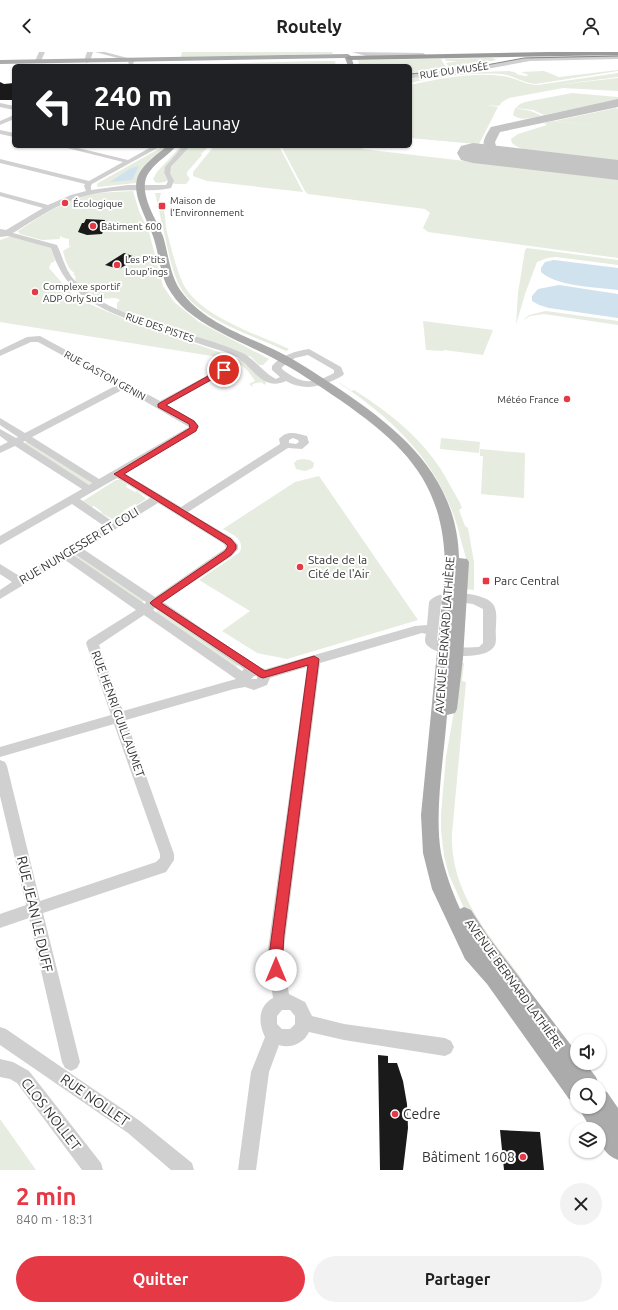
<!DOCTYPE html>
<html lang="fr">
<meta charset="utf-8">
<style>
body{margin:0;font-family:Ubuntu,sans-serif;background:#f2f2f2;color:#222;height:100vh;display:flex;flex-direction:column;font-size:15px;white-space:nowrap}
*{box-sizing:border-box;margin:0}
p{font-size:13px;color:#767676}
.icon{flex:none;width:22px;height:22px;fill:none;stroke:currentColor;stroke-width:2;stroke-linecap:round;stroke-linejoin:round}
.map{position:relative;height:1118px;overflow:hidden}
.details{display:flex;flex-direction:column;background:#fff;flex:1}
.details>*{flex:none}
.top-card{position:absolute;left:12px;top:12px;width:400px;height:84px;border-radius:6px;box-shadow:0 1px 3px #0004;background:#202124;color:#fff;overflow:hidden}
.controls{position:absolute;left:570px;top:982px;display:grid;gap:8px}
.controls a{display:grid;place-items:center;width:36px;height:36px;border-radius:50%;background:#fff;box-shadow:0 1px 3px #0004;font-size:20px}
.pin{position:absolute;display:grid;place-items:center;width:34px;height:34px;color:#fff;margin:-17px;border:2px solid #fff;border-radius:50%;box-shadow:0 1px 4px #0007}
.me{position:absolute;width:44px;margin:-22px;rotate:0deg;stroke-linejoin:round;filter:drop-shadow(0 0 3px #0008)}
.turn{display:flex;align-items:center;gap:14px;height:84px;padding:0 16px;font-size:18px}
.turn .icon{width:52px;height:52px;stroke-width:2.5}
.turn b{display:block;font-size:28px;line-height:34px}
.round{display:grid;place-items:center;flex:none;width:42px;height:42px;border-radius:21px;background:#f2f2f2}
.overview{display:flex;align-items:center;justify-content:space-between;height:68px;padding:0 16px}
h1{font-size:24px;font-weight:700;line-height:30px;color:#e63946}
.button{display:flex;gap:8px;margin-top:auto;padding:8px 16px}
.button a{flex:1;height:46px;border-radius:24px;background:#e63946;color:#fff;font-size:16px;font-weight:700;line-height:46px;text-align:center}
.button a+a{background:#f2f2f2;color:#222}
header{display:flex;justify-content:space-between;align-items:center;height:52px;padding:0 16px;background:#fff;font-size:18px;font-weight:700}
.map>svg:first-child{display:block}
</style>
<header><svg class="icon" aria-label="back" viewBox="0 0 24 24"><path d="M15 5l-7 7 7 7"/></svg>Routely<svg class="icon" aria-label="person" viewBox="0 0 24 24"><circle cx="12" cy="8" r="4"/><path d="M4 21q1-7 8-7t8 7"/></svg></header>
<div class="map">
<svg width="618" height="1118" viewBox="0 0 618 1118">
<rect width="100%" height="100%" fill="#fff"/>
<path fill="#e6ecdf" d="M182 0H332L333 2 181 5Z
M492 6 497 8 450 16 446 11 458 9H446L445 7H441L448 19 410 23V14L356 13H360L358 12H359L358 8Z
M318 9H335L336 14H218L213 12Z
M618 18V19L536 32C523 31 513 23 500 22 470 20 439 25 410 31V25L455 21 509 19 517 21 516 22 525 24 529 23 521 20 544 19 559 25Z
M618 21V25L548 34 618 26V39L563 36 509 46 502 50 499 54 486 53 498 55 479 92H476L410 86V45L435 48 410 45V33C440 27 472 20 502 24 515 25 524 33 538 33Z
M572 41 618 45V48L544 63 533 58 516 56 520 52 525 50Z
M515 56 531 59 542 64C533 65 521 70 513 63Z
M616 56 618 57V76L555 69Z
M553 69 618 76V110C596 107 526 105 512 91L511 87 518 82 547 73 544 71Z
M164 94H169L136 131 98 135 97 133 98 131Z
M181 94H184L165 117 164 122 168 129 159 131 155 130 153 127 157 120Z
M189 94H209L201 102 202 103 187 120V123L190 127 186 132H174L170 121V117Z
M214 94H279L303 140 207 129 193 124V120Z
M281 94H364L362 97 618 127V206L428 180 423 176 430 161 425 157 308 142 305 139Z
M133 139 139 159 149 180 163 234 174 250 199 270 269 307 263 313H259L250 304 247 305 234 299 117 258V251L120 248 116 246 97 247 76 231 75 226 76 225 73 222 75 221C68 218 65 208 63 199L71 194H69V187L64 186 60 184V187L42 188 20 182 18 179C34 169 50 157 67 151L66 150 95 141Z
M155 141H161L159 149 161 156H163C166 164 165 172 167 180 171 196 175 212 181 227 194 263 257 282 289 297L286 299C255 284 200 268 182 238 176 229 173 217 170 207 165 185 160 163 155 141Z
M11 184 51 196 55 209 51 211 49 216 69 239 80 248 125 267 244 309 265 328 266 331 264 333 262 330 252 332 253 335 249 332 255 329 248 319 239 311 218 305 0 270V188Z
M527 196 618 208V213L556 205 547 206 537 210 525 242 516 273 518 241 525 198Z
M546 259 618 269V273L544 262 530 264 522 269 529 263Z
M423 269 493 278 483 303 444 298 443 299 426 298Z
M339 331H340L352 339 354 338C387 359 418 383 440 416 447 427 453 439 460 451L462 456 459 458 465 474 468 476 474 510V538L466 537C466 529 467 521 467 513 466 502 461 491 459 480 440 412 396 369 339 331Z
M441 386 480 390 479 401 440 397Z
M28 390 89 429 92 432 89 433 86 431 24 391Z
M480 397 525 401 524 446 481 442 483 404H480Z
M303 407 310 408 314 411 313 416 305 419 296 417 294 411 297 408Z
M319 424 418 568 287 607 257 601 222 579 250 559 199 528 240 500C245 487 232 482 223 477L295 430Z
M116 428H120L127 433 126 435 135 440 137 439 146 447 137 453 135 452 123 459 124 460 112 467 101 461 102 460 94 454 92 455 83 449Z
M76 501 145 548 141 551 73 504Z
M158 558 240 612 234 616 156 561Z
M459 611H464L462 629 466 630 452 782C450 841 490 885 523 928L520 930 468 865 449 823 444 804 441 778V762L446 705 456 648Z
M0 1067 36 1118H0Z"/>
<path fill="#cfe2ee" d="M139 114 132 128 110 130 131 116Z
M554 208 618 216V238C596 235 558 235 541 220V216L545 210Z
M559 233 618 242V266L549 256 539 253 532 249V244L538 237Z"/>
<g fill="none" stroke-linecap="round" stroke-linejoin="round">
<path fill="#c4c4c4" fill-rule="evenodd" d="M618 47V55L500 80 495 90 496 94 502 98 522 103 524 106 522 109C515 110 509 108 503 106 482 101 478 94 491 75Z"/>
<path fill="#c4c4c4" fill-rule="evenodd" d="M473 91 618 108V128L473 111 461 108 457 101 461 94Z"/>
</g>
<path fill="#1a1a1a" d="M0 30 4 32 14 31V48H0Z
M86 167 105 168 104 171H106L102 182 87 183 78 180 82 171H84Z
M124 201 138 206 119 217 105 213Z
M378 1003 388 1004V1011H397L403 1029 407 1052 408 1076 403 1118H380Z
M500 1078 540 1080 544 1118H504Z"/>
<g fill="none" stroke-linecap="round" stroke-linejoin="round">
<path fill="#d0d0d0" fill-rule="evenodd" d="M39 0H45L41 9 38 11 35 9Z
M87 0H93L90 9 87 11 84 9Z
M95 0H105L135 8 133 12 131 13 128 11 129 9Z
M352 0 423 1 426 3 423 5 366 4Z
M618 3V7L530 9 465 21 410 26V22L465 17 530 5Z
M0 51 14 54V58L0 55Z
M14 63V67L0 73V69Z
M0 78 14 81V85L0 82Z
M59 94H70L128 108 153 94H161L92 132 91 134V138L128 133H166L168 129 164 121 165 115 183 94H190L171 115 170 121 174 129 171 136C154 140 132 137 113 139 70 143 49 159 13 181L57 193C62 203 64 214 71 224 104 267 191 278 240 300 253 305 262 319 274 326L276 327 280 325 272 318V314C281 303 296 299 309 297L341 315 344 322 342 324C324 334 305 340 286 329 262 340 253 314 235 304 226 299 214 297 203 293 190 289 177 284 163 279 137 270 110 263 87 247 68 234 58 218 51 196L8 184 0 185V177L6 178 43 156 0 144V140L48 153 71 143 86 139 84 134 85 132 0 111V107L89 129 123 110ZM308 303 334 318V321C312 333 301 332 282 317V315L295 306Z
M40 284 160 349 221 316H227L229 318 227 320 167 353 195 369 199 375 193 381 124 421 181 455 280 392 279 387C287 378 296 381 307 384L309 391 302 397 288 396 188 460 232 486 238 493V497L232 504 163 550 260 616 266 617 415 574 427 573 429 550C437 536 482 540 492 551 498 558 496 567 496 575 495 580 497 588 495 593 487 610 437 605 427 593 424 590 425 586 426 582L422 581 320 611 283 904 289 942 305 950 312 964 344 972 445 986 451 989 454 995 451 1001 445 1004 344 988 309 980C304 991 291 997 279 993L269 1020 256 1118H238L251 1020 265 985C258 971 258 954 273 946L267 904 307 615 270 626 267 633 254 638 245 635 234 637 126 668 174 802V808L166 820 43 861 80 1010 77 1016 71 1019 65 1016 62 1010 29 866 0 876V862L26 853 0 744V708L5 710 7 714 40 849 156 810 160 806V802L114 672 0 705V695L111 663 86 591 88 588 136 558 65 508 0 547V538L12 530 0 522V512L21 525 104 474 72 452 0 493V484L82 437 15 394 0 401V394L8 390 0 384V377L16 386 18 385 0 373V366L25 381 117 333 38 290H31L0 304V298L27 285ZM124 337 189 375 99 427 32 385ZM293 386 298 388 299 390 296 392 289 391V388ZM25 389 92 431 89 433 23 390ZM117 426 150 446 112 469 80 447ZM158 451 224 492 226 496 155 545 83 497ZM75 502 146 550 145 552 73 503ZM450 549 473 552 483 557V591L479 595C466 596 449 596 437 588L441 552ZM155 556 244 617 242 619 153 558ZM144 563 236 627 123 659 99 593ZM254 624H257V627H251ZM282 958H290L295 964V972L290 977H282L277 972V964Z
M0 975 6 977 140 1069 192 1111 194 1118H171L128 1081 0 993Z
M0 1007 13 1010 29 1019 101 1111 103 1118H82L17 1031 10 1027 0 1025Z"/>
<path fill="#ababab" fill-rule="evenodd" d="M348 2 351 4 354 14H348L345 6 0 12V8Z
M167 94H176C169 103 157 109 150 119 135 137 156 166 163 184 169 204 170 227 184 243 207 272 247 284 279 300 301 311 321 325 341 338 403 380 457 426 459 506L467 507 469 510 463 606 457 657 455 661 447 663C444 705 434 760 441 801 445 820 452 839 460 857L464 855 471 858 487 883 577 1001V1011H585L596 1025 599 1033H577V1050L569 1047 487 932 465 907 432 837 423 801 421 763 445 519C445 432 407 395 340 348 318 333 296 318 273 306 244 291 211 279 186 258 178 251 172 243 167 234 160 220 159 203 154 187 149 170 132 145 137 127 141 113 157 103 167 94Z
M599 1037 607 1040 618 1056V1108C604 1103 599 1091 599 1077H591L578 1055H599Z"/>
<path fill="#9a9a9a" fill-rule="evenodd" d="M548 0H618V3L349 8 345 6 349 4Z"/>
<path stroke="#888" stroke-width="1" d="M226 13 228 14
M410 22 465 17 524 6 618 4"/>
</g>
<path fill="#e63946" stroke="#96252e" d="M224 315 227 316V319L166 353 194 369 198 374 196 379 124 422 231 487 236 493V497L231 503 161 551 265 619 314 604 319 607 284 883C283 892 283 916 281 922L276 923 272 922 270 918 269 904 308 613 263 626 260 625 152 553 150 551 152 549 225 499 228 494 225 491 114 422 190 376 189 372 158 355V352Z"/>
<g fill="#e63946" stroke="#fff" stroke-width="1.5">
<circle cx="65" cy="151" r="4"/>
<rect x="158" y="150" width="8" height="8" rx="2"/>
<circle cx="93" cy="174" r="4"/>
<circle cx="117" cy="213" r="4"/>
<circle cx="35" cy="240" r="4"/>
<circle cx="567" cy="347" r="4"/>
<circle cx="300" cy="515" r="4"/>
<rect x="482" y="525" width="8" height="8" rx="2"/>
<circle cx="395" cy="1062" r="4"/>
<circle cx="523" cy="1105" r="4"/>
</g>
<g text-anchor="middle" stroke-width="4" stroke-linejoin="round" paint-order="stroke">
<g font-size="10" fill="#333" stroke="#fff">
<text transform="translate(454 18) rotate(-8)" y="4">RUE DU MUSÉE</text>
<text transform="translate(160 275) rotate(19)" y="4">RUE DES PISTES</text>
<text transform="translate(105 323) rotate(29)" y="4">RUE GASTON GENIN</text>
</g>
<g font-size="10" fill="#333" stroke="#fff" text-anchor="start">
<text x="170" y="152">Maison de<tspan x="170" dy="12">l'Environnement</tspan></text>
<text x="73" y="155">Écologique</text>
<text x="101" y="178">Bâtiment 600</text>
<text x="125" y="211">Les P'tits<tspan x="125" dy="12">Loup'ings</tspan></text>
<text x="43" y="238">Complexe sportif<tspan x="43" dy="12">ADP Orly Sud</tspan></text>
<text x="559" y="351" text-anchor="end">Météo France</text>
</g>
<g font-size="12" fill="#333" stroke="#fff">
<text transform="translate(79 494) rotate(-31)" y="4">RUE NUNGESSER ET COLI</text>
<text transform="translate(445 583) rotate(-86)" y="4">AVENUE BERNARD LATHIÈRE</text>
<text transform="translate(118 662) rotate(70)" y="4">RUE HENRI GUILLAUMET</text>
<text transform="translate(514 932) rotate(54)" y="4">AVENUE BERNARD LATHIÈRE</text>
</g>
<g font-size="12" fill="#333" stroke="#fff" text-anchor="start">
<text x="308" y="512">Stade de la<tspan x="308" dy="14">Cité de l'Air</tspan></text>
<text x="494" y="533">Parc Central</text>
</g>
<g font-size="14" fill="#333" stroke="#fff">
<text transform="translate(35 862) rotate(77)" y="5">RUE JEAN LE DUFF</text>
<text transform="translate(95 1048) rotate(35)" y="5">RUE NOLLET</text>
<text transform="translate(51 1062) rotate(52)" y="5">CLOS NOLLET</text>
</g>
<g font-size="14" fill="#333" stroke="#fff" text-anchor="start">
<text x="403" y="1067">Cedre</text>
<text x="515" y="1110" text-anchor="end">Bâtiment 1608</text>
</g>
</g>
</svg>
<div class="controls">
<a><svg class="icon" aria-label="sound" viewBox="0 0 24 24"><path d="M4 9h4l5-4v14l-5-4H4zM17 9q2 3 0 6"/></svg></a>
<a><svg class="icon" aria-label="search" viewBox="0 0 24 24"><circle cx="10" cy="10" r="6"/><path d="M15 15l6 6"/></svg></a>
<a><svg class="icon" aria-label="layers" viewBox="0 0 24 24"><path d="M12 4l9 5-9 5-9-5zM3 14l9 5 9-5"/></svg></a>
</div>
<div class="pin" style="left:224px;top:318px;background:#d93025"><svg class="icon" aria-label="arrive" viewBox="0 0 24 24"><path d="M6 21V4h12l-3 4 3 4H6"/></svg></div>
<svg class="me" style="left:276px;top:918px" viewBox="-20 -20 40 40"><circle r="19" fill="#fff"/><path d="M0-13L10 11 0 6-10 11z" fill="#e63946"/></svg>
<div class="top-card">
<div class="turn"><svg class="icon" aria-label="left" viewBox="0 0 24 24"><path d="M17 20v-9H6M10 6l-5 5 5 5"/></svg><div><b>240 m</b>Rue André Launay</div></div>
</div>
</div>
<section class="details">
<div class="overview"><div><h1>2 min</h1><p>840 m · 18:31</p></div><a class="round"><svg class="icon" aria-label="close" viewBox="0 0 24 24"><path d="M6 6l12 12M18 6L6 18"/></svg></a></div>
<div class="button"><a>Quitter</a><a>Partager</a></div>
</section>
